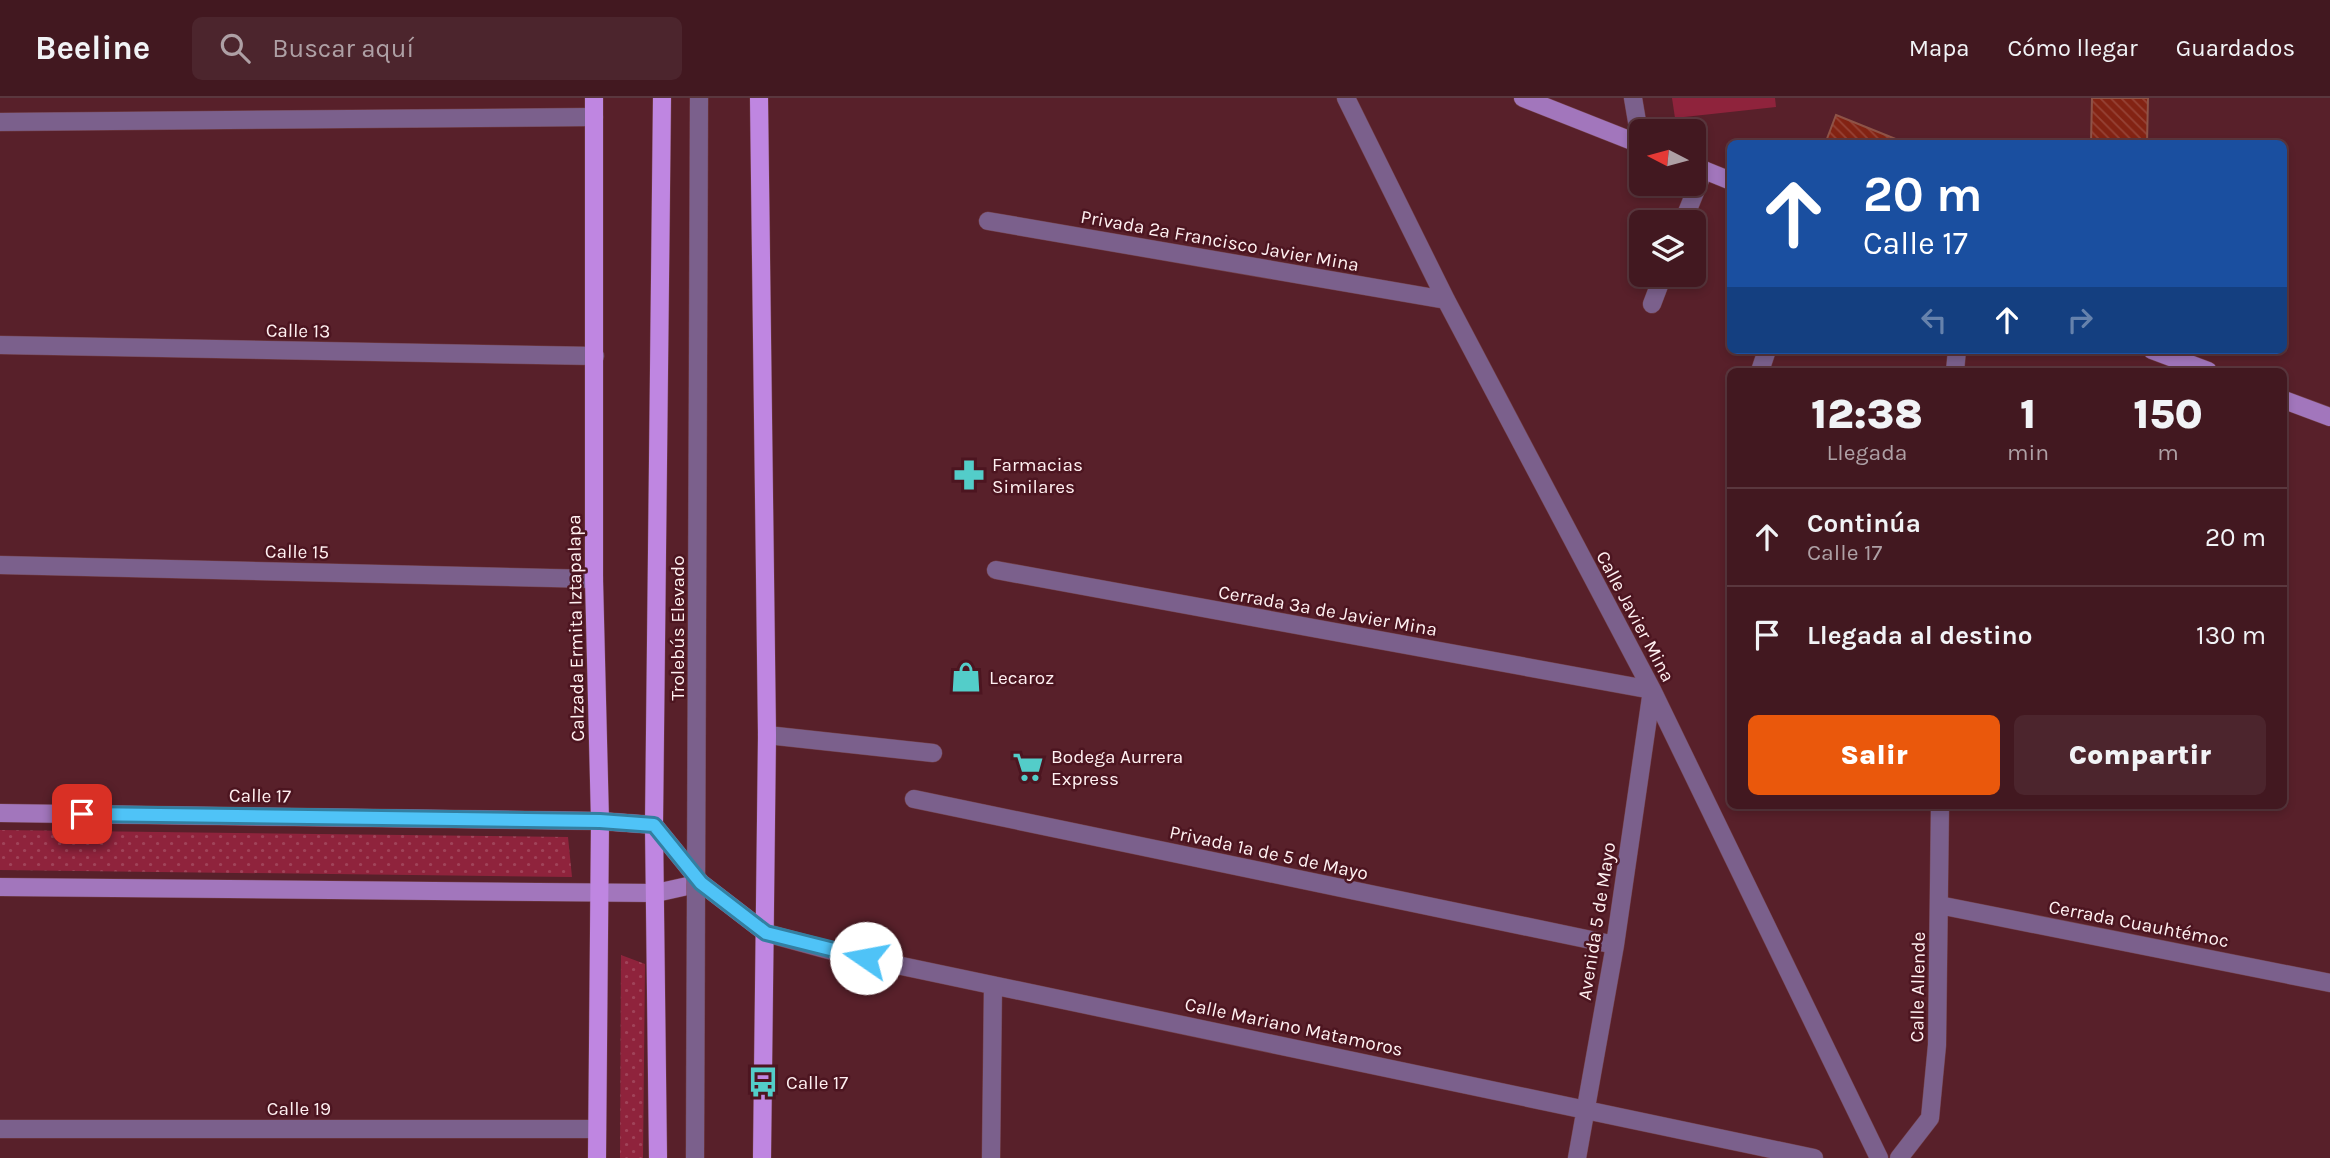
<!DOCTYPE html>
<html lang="es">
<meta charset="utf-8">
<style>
body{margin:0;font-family:Karla,sans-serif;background:#4c252d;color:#f1f3f6;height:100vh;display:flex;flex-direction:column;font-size:26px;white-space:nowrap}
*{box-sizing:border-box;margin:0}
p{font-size:23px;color:#aea0a5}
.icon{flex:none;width:38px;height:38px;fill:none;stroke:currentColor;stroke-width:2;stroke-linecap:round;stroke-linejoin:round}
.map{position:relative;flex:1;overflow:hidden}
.side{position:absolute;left:1727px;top:270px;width:560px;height:441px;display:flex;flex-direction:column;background:#421820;border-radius:10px;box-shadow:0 4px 10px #0003,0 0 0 2px #5a373e}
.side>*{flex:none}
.top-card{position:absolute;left:1727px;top:42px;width:560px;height:214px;border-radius:10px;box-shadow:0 4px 10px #0003,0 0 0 2px #5a373e;background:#1a4fa0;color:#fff;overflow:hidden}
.needle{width:46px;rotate:276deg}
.tools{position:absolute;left:1629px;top:21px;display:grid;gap:14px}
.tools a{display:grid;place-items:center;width:77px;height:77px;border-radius:10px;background:#421820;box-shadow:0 4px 10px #0003,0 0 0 2px #5a373e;font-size:35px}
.pin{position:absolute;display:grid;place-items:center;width:60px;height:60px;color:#fff;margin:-30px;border-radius:14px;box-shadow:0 4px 10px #0006}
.me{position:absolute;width:77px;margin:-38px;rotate:282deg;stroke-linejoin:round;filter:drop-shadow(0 0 5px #0008)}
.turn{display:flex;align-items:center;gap:24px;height:147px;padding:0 21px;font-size:32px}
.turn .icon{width:91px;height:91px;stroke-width:2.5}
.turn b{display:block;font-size:49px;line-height:60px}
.lanes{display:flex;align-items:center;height:66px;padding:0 21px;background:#0003;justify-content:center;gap:35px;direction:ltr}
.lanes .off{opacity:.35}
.eta{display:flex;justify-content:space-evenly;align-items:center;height:119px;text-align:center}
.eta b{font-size:42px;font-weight:800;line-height:49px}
.primary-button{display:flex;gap:14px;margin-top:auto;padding:14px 21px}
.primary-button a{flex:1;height:80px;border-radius:10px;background:#ea580c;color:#fff;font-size:28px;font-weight:800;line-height:80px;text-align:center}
.primary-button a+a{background:#4c252d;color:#f1f3f6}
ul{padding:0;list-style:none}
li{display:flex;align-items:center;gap:21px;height:98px;padding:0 21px;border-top:2px solid #5a373e}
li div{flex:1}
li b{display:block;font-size:26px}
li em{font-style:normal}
header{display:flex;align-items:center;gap:42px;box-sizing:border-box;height:98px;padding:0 35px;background:#421820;border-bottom:2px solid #5a373e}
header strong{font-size:33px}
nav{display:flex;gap:38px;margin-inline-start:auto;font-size:24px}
.search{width:490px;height:63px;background:#4c252d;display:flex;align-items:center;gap:18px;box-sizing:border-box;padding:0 24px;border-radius:10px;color:#aea0a5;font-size:26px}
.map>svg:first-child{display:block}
</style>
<header>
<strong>Beeline</strong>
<div class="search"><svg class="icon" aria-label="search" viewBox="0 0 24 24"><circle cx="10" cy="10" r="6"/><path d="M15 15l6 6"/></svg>Buscar aquí</div>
<nav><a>Mapa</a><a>Cómo llegar</a><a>Guardados</a></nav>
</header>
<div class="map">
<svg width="2330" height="1060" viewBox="0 0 2330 1060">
<defs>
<pattern id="park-dots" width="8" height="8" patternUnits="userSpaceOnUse" patternTransform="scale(1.75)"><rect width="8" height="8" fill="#8f233c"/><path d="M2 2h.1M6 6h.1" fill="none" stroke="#a04359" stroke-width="1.8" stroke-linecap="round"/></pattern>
<pattern id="building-back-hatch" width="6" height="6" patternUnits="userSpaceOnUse" patternTransform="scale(1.75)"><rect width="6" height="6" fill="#832313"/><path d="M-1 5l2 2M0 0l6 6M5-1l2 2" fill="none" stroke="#964336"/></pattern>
</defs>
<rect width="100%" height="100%" fill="#58202a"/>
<path fill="url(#park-dots)" d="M0 732 568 739 572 779 0 772Z
M621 857 645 866 643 1060H620Z"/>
<path fill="#8f233c" d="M1672 0H1775L1776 9 1675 20Z"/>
<path fill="url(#building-back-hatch)" stroke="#8e5347" stroke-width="2" d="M2092 0H2148L2147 46H2091Z
M1836 17 1908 46H1825Z"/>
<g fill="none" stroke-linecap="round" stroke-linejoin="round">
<g stroke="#73414a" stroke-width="19">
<path id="lane" d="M767 637 933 655"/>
</g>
<g stroke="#73414a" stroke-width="19">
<path id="street" d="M1346 0 1446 202 1652 592 1879 1060
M1633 0 1641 47
M0 24 594 19
M988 123 1446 202
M1683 124 1704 72
M1652 206 1663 177
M0 247 595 258
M1760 273 1767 252
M1955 273 1957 252
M0 467 594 481
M996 472 1652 592 1615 847 1577 1060
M914 701 1615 847
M1939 807 2330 885
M766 835 840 855 1814 1060
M0 1031H597
M991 1060 993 887
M1899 1060 1930 1020 1937 947 1940 707"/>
</g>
<g stroke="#73414a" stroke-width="19">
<path id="secondary" d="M1523 0 1642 47
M1694 68 1731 83
M2152 252 2208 273
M2284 302 2330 319
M0 715 600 723 654 727 701 785 766 835
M0 789 656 795 701 785"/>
</g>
<g stroke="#73414a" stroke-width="19">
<path id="primary" d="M594 0V481L600 723 597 1060
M759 0 767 637 762 1060
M658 1060 654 727 662 0"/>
</g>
<use href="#lane" stroke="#7b608c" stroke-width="18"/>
<use href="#street" stroke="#7b608c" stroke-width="18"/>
<use href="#secondary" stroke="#a276bc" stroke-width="18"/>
<use href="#primary" stroke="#bf86e1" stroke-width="18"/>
<g stroke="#73414a" stroke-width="19" stroke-linecap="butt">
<path id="lane-bridge" d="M695 1060 699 0"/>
</g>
<use href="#lane-bridge" stroke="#7b608c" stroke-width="18"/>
</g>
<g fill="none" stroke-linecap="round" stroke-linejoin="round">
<g stroke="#337fa1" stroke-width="18">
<path id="route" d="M82 716 600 723 654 727 701 785 766 835 866 860"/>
</g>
<use href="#route" stroke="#4fc3f7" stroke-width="12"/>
</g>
<defs>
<g id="pharmacy-bare" transform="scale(2.415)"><path d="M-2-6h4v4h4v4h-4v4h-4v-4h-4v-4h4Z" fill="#53cdc9" stroke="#4c1520" stroke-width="2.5" paint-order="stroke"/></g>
<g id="shop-bare" transform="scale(2.415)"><path d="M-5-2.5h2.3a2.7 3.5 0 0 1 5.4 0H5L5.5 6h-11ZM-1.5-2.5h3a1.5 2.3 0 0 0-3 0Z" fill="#53cdc9" stroke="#4c1520" stroke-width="2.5" paint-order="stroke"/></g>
<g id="supermarket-bare" transform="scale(2.415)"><path d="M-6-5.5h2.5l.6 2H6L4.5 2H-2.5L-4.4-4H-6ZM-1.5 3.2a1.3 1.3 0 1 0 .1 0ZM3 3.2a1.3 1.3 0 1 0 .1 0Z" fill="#53cdc9" stroke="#4c1520" stroke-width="2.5" paint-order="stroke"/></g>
<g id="bus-bare" transform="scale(2.415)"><path d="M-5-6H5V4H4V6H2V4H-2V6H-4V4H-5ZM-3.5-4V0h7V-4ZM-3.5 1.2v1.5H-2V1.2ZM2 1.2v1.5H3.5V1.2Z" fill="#53cdc9" stroke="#4c1520" stroke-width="2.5" paint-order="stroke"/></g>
</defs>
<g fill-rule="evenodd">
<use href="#pharmacy-bare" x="969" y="377"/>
<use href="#shop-bare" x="966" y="579"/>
<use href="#supermarket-bare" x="1028" y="669"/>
<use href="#bus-bare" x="763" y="984"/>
</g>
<g text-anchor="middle" stroke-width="5" stroke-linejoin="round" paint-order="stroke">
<g font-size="19" fill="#fff0f1" stroke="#4c1520">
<text transform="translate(1220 142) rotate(10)" y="7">Privada 2ª Francisco Javier Mina</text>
<text transform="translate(298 232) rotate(1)" y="7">Calle 13</text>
<text transform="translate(297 453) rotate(1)" y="7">Calle 15</text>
<text transform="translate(1328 512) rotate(10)" y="7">Cerrada 3ª de Javier Mina</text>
<text transform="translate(1636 518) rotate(62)" y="7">Calle Javier Mina</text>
<text transform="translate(575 530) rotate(-91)" y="7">Calzada Ermita Iztapalapa</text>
<text transform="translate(677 530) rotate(-90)" y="7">Trolebús Elevado</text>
<text transform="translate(260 697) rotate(1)" y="7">Calle 17</text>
<text transform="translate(1269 754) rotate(12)" y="7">Privada 1ª de 5 de Mayo</text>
<text transform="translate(1596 823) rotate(-81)" y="7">Avenida 5 de Mayo</text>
<text transform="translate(2139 825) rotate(11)" y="7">Cerrada Cuauhtémoc</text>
<text transform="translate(1917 889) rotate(-89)" y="7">Calle Allende</text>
<text transform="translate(1294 928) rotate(12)" y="7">Calle Mariano Matamoros</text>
<text x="299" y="1017">Calle 19</text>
</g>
<g font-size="19" fill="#fff0f1" stroke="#4c1520" text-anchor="start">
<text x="992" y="373">Farmacias<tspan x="992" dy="22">Similares</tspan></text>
<text x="989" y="586">Lecaroz</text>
<text x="1051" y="665">Bodega Aurrera<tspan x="1051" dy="22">Express</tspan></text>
<text x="786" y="991">Calle 17</text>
</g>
</g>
</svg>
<div class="tools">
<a><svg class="needle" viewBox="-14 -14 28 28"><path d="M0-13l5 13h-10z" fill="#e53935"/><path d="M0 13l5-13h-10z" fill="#aea0a5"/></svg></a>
<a><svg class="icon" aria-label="layers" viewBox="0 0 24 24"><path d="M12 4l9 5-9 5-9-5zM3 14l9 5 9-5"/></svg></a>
</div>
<div class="pin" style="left:82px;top:716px;background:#d93025"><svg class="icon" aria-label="arrive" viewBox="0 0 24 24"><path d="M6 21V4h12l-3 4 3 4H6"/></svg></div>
<svg class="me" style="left:866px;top:860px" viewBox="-20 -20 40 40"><circle r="19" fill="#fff"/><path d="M0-13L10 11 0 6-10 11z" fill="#4fc3f7"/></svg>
<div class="top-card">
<div class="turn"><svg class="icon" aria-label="ahead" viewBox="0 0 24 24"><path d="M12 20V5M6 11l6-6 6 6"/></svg><div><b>20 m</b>Calle 17</div></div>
<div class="lanes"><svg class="icon off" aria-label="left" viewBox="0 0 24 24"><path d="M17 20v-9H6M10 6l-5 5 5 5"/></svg><svg class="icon" aria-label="ahead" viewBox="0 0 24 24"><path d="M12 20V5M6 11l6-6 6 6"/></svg><svg class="icon off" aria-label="right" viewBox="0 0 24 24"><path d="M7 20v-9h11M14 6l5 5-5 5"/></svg></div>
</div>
<section class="side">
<div class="eta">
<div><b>12:38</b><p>Llegada</p></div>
<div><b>1</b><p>min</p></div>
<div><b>150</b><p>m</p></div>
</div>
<ul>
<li><svg class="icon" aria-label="ahead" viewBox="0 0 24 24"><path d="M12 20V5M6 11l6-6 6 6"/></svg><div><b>Continúa</b><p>Calle 17</p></div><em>20 m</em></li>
<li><svg class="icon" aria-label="arrive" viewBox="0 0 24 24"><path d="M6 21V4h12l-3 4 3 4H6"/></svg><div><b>Llegada al destino</b></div><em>130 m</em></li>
</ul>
<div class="primary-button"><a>Salir</a><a>Compartir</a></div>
</section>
</div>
